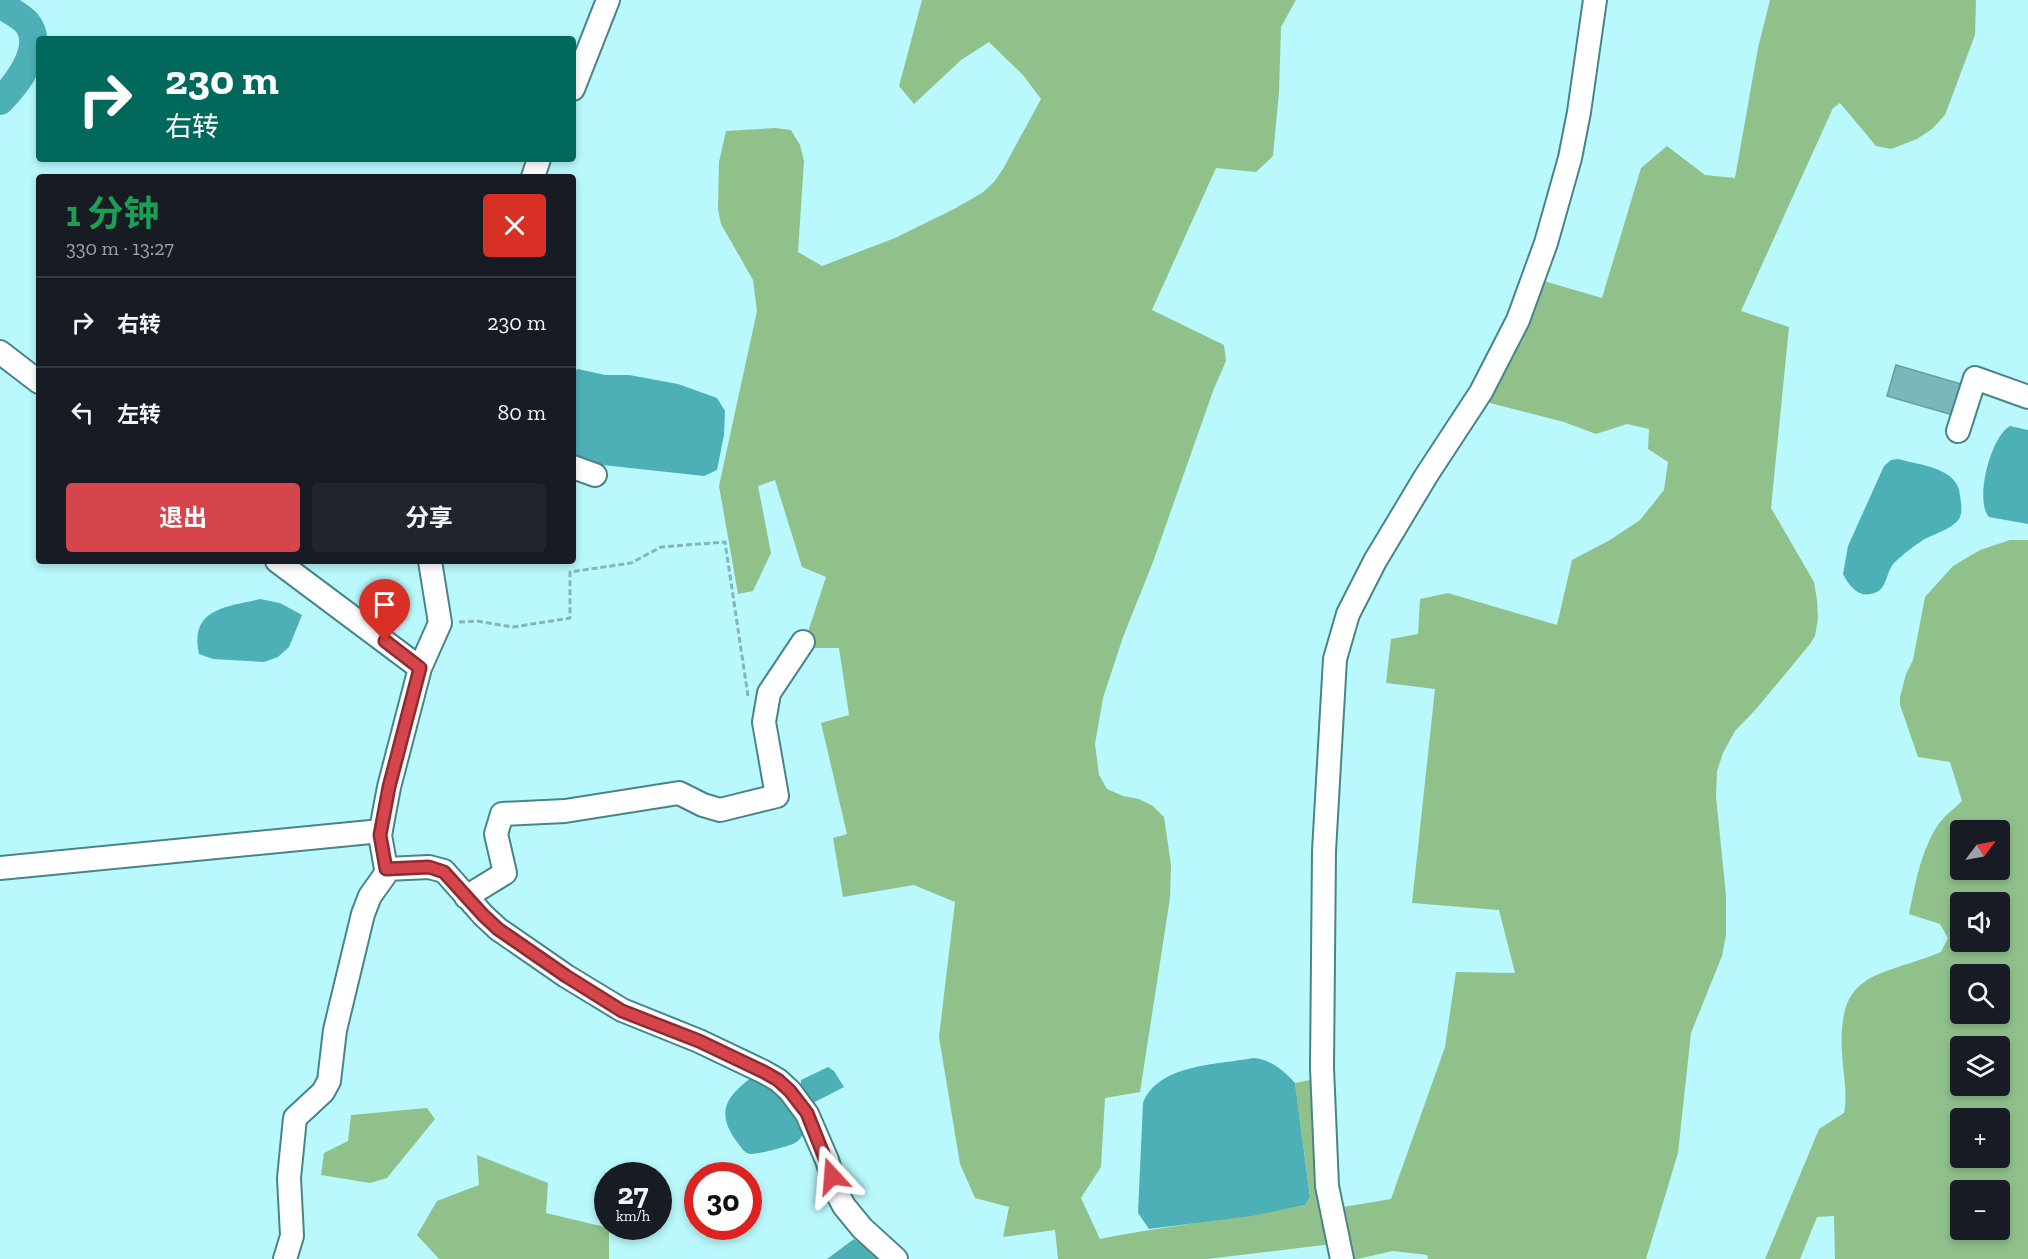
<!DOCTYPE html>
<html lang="zh">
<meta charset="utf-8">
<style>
body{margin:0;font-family:"Zilla Slab","Noto Sans SC",serif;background:#20242c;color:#f1f3f6;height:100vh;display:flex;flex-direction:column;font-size:22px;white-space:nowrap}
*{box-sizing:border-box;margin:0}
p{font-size:20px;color:#9ea1a6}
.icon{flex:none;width:33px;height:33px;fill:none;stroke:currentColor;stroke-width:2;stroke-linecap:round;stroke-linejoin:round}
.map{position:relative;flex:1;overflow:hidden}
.sheet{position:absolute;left:36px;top:174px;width:540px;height:390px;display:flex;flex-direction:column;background:#171b24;border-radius:6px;box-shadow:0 3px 9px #0003}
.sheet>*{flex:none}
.hud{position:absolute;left:36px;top:36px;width:540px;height:126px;border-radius:6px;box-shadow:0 3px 9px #0003;background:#00695c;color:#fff;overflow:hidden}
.needle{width:39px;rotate:58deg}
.fabs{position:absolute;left:1950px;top:820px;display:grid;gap:12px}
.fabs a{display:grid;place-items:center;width:60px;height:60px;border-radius:6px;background:#171b24;box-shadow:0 3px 9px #0003;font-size:30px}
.speed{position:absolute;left:594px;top:1162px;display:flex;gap:12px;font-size:30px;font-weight:700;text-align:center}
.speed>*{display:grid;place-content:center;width:78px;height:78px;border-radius:50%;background:#171b24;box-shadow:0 3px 9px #0003;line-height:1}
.speed small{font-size:15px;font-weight:400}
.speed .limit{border:9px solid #d22;background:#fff;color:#111}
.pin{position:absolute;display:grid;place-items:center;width:51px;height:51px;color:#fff;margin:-62px -26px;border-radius:50% 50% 50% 0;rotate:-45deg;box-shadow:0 0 6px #0007}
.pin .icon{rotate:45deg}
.me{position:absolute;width:66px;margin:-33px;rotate:341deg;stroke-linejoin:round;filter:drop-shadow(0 0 4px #0008)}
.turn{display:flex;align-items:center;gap:21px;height:126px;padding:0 30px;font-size:27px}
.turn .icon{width:78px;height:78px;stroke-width:2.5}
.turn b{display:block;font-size:42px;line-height:51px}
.round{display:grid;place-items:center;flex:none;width:63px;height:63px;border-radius:6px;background:#20242c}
.headline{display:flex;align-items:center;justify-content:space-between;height:102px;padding:0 30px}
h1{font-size:36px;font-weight:700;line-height:45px;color:#1e9e55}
.cta{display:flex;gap:12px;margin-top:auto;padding:12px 30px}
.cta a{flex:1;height:69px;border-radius:6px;background:#d5454b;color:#fff;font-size:24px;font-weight:700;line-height:69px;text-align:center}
.cta a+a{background:#20242c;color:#f1f3f6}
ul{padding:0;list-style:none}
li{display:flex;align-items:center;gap:18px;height:90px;padding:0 30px;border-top:2px solid #363941}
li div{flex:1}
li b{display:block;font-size:22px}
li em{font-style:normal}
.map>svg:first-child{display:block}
</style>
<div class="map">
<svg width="2028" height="1259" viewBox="0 0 2028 1259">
<rect width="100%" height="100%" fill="#b9f8fc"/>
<path fill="#90c18b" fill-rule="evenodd" d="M922 0H1296L1281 27 1279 92 1273 156 1256 172 1216 168 1152 310 1224 345 1226 361 1213 391 1153 562 1123 637 1103 698 1095 744 1099 775 1107 789 1123 796 1139 799 1153 806 1164 817 1171 865 1170 898 1140 1092 1105 1098 1101 1167 1081 1198 1100 1239C1168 1225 1237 1219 1305 1205L1310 1196 1295 1083 1315 1079 1332 1244 1207 1259H1058L1055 1230 1003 1237 1009 1207 975 1198 960 1164 939 1037 955 902 914 885 843 897 833 838 847 834 821 723 849 715 839 648H813L807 635 826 577 802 567 775 480 758 486 771 553 753 591 738 594 719 486 757 311 753 280 721 224 718 209 719 162 726 131 775 128 791 130 800 145 804 161 798 252 822 266 895 238 954 209 982 193 994 182 1003 169 1041 99 1023 75 989 42 961 60 914 104 899 86Z
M1770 0H1976L1975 35 1945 115 1932 129 1917 139 1891 149 1876 146 1840 103 1833 108 1741 311 1789 327 1771 508 1814 582 1817 600 1818 618 1815 636 1810 644 1757 708 1735 731 1723 753 1717 771 1716 797 1726 895V935L1722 956 1691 1033 1678 1153 1646 1259H1428L1427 1255 1393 1251 1357 1259H1346L1337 1208 1391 1199 1445 1047 1456 972 1515 973 1499 910 1412 903 1435 689 1386 683 1391 639 1418 634 1420 599 1448 593 1557 625 1572 560 1610 540 1640 520 1664 490 1668 462 1648 449 1649 429 1627 424 1596 434 1564 422 1482 401 1544 281 1602 298 1641 168 1667 146 1705 175 1735 178 1758 48Z
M2010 540H2028V1259H1835L1834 1216 1817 1217 1800 1259H1765L1819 1129 1844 1113C1848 1093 1843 1074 1842 1054 1837 969 1878 978 1941 952L1948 938 1940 924 1909 914C1915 885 1921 850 1938 825 1945 815 1954 809 1962 801L1950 762 1918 757 1900 705V697L1906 674 1913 660 1925 597 1953 566 1980 550ZM1960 831H2000V870H1960ZM1960 903H2000V942H1960ZM1960 975H2000V1014H1960ZM1960 1047H2000V1086H1960ZM1960 1119H2000V1158H1960ZM1960 1191H2000V1230H1960Z
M427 1108 435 1119 387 1178 370 1183 321 1175 324 1153 348 1141 351 1115Z
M477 1155 548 1183 546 1213 609 1228V1259H439L417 1235 437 1201 479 1185Z"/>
<path fill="#4eb0b7" d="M578 369 605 375H629L678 384 717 398 725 411 724 435 717 470 704 476 584 463 573 455V372Z
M2010 426 2028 430V524L1989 517C1974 500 1991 436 2010 426Z
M1898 459C1920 465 1959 468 1960 496 1961 503 1963 512 1959 519 1952 529 1934 534 1923 540 1914 546 1902 555 1894 563 1885 573 1888 592 1870 594 1857 597 1848 584 1843 574L1848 546 1884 466 1891 460Z
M260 599 280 603 302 615 289 647 278 657 264 662 213 659 199 654C189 608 227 607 260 599Z
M1253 1058C1270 1059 1283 1070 1295 1083L1310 1197 1305 1205 1251 1216 1149 1229 1138 1213 1143 1103C1158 1064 1217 1065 1253 1058Z
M828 1067 834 1071 844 1087 811 1104 801 1087V1080Z
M753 1076 786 1097 804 1132C802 1136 799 1141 795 1143 790 1146 756 1155 750 1154 744 1153 741 1147 737 1142 714 1110 728 1096 753 1076Z
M854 1239 884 1259H827Z"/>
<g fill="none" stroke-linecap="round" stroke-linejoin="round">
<path stroke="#4eb0b7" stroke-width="28" d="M0 4C8 10 20 15 27 23 46 47 17 84 0 101"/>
</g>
<path fill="#7ab7bc" stroke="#629ea2" stroke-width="1.5" d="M1896 365 1961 384 1953 415 1887 396Z"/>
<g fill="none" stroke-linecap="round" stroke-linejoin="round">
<g stroke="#488488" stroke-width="26">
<path id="minor" d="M573 89 608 0
M533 177 539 159
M0 352 39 382
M1958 431 1975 378 2028 397
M573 467 595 475
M277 561 420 668
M0 868 381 831
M386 869 429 867 444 871 483 915 498 929 566 976 622 1010 699 1041 764 1072 778 1080 790 1091 807 1114 827 1160 837 1193 844 1206 862 1228 896 1259
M466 897 505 873 496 834 502 814 565 811 679 793 703 805 720 810 777 796 764 722 769 693 803 642
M285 1259 292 1236 289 1178 295 1118 323 1092 329 1081 335 1030 363 914 370 896 385 875 386 869 380 835 389 787 420 668 440 623 430 561
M1342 1259 1327 1186 1322 1068 1324 851 1335 659 1348 614 1375 561 1426 476 1481 392 1518 320 1546 243 1570 158 1579 112 1595 0"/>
</g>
<path stroke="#83b5b9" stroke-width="3" stroke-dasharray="6 3" stroke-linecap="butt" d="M459 622 477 621 513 627 570 618V572L631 563 661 547 725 542 748 696"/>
<use href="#minor" stroke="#fff" stroke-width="22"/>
</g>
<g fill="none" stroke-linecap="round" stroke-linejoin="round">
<g stroke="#8a2d31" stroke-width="15">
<path id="route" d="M385 641 420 668 389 787 380 835 386 869 429 867 444 872 483 915 498 929 566 976 622 1011 699 1041 764 1072 778 1080 790 1091 807 1113 832 1176"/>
</g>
<use href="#route" stroke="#d5454b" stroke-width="10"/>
</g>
</svg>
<div class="fabs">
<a><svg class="needle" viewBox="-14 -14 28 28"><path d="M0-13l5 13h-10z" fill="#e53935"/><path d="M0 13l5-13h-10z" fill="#9ea1a6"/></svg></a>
<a><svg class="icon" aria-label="sound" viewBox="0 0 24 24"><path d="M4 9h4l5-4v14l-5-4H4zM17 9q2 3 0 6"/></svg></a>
<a><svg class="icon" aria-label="search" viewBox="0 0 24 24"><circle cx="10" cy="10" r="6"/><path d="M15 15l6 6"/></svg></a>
<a><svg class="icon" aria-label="layers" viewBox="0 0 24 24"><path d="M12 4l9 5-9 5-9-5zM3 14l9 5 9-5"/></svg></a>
<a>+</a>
<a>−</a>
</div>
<div class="speed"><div>27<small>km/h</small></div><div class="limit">30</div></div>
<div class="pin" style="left:385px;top:641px;background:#d93025"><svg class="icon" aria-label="arrive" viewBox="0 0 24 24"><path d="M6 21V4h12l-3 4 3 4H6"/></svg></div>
<svg class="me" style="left:832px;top:1176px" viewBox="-20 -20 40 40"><path d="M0-17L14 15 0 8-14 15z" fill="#d5454b" stroke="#fff" stroke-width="4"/></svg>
<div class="hud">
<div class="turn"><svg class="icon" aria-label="right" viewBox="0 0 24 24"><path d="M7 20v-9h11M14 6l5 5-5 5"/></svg><div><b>230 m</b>右转</div></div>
</div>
<section class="sheet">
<div class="headline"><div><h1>1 分钟</h1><p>330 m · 13:27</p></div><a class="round" style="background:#d93025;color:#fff"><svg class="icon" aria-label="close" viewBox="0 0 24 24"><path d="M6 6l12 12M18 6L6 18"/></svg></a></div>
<ul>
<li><svg class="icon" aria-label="right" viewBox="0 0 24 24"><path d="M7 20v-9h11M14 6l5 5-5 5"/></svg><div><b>右转</b></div><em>230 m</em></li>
<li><svg class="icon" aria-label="left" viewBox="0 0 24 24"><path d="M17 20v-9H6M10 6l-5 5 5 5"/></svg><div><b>左转</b></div><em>80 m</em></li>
</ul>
<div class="cta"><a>退出</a><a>分享</a></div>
</section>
</div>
